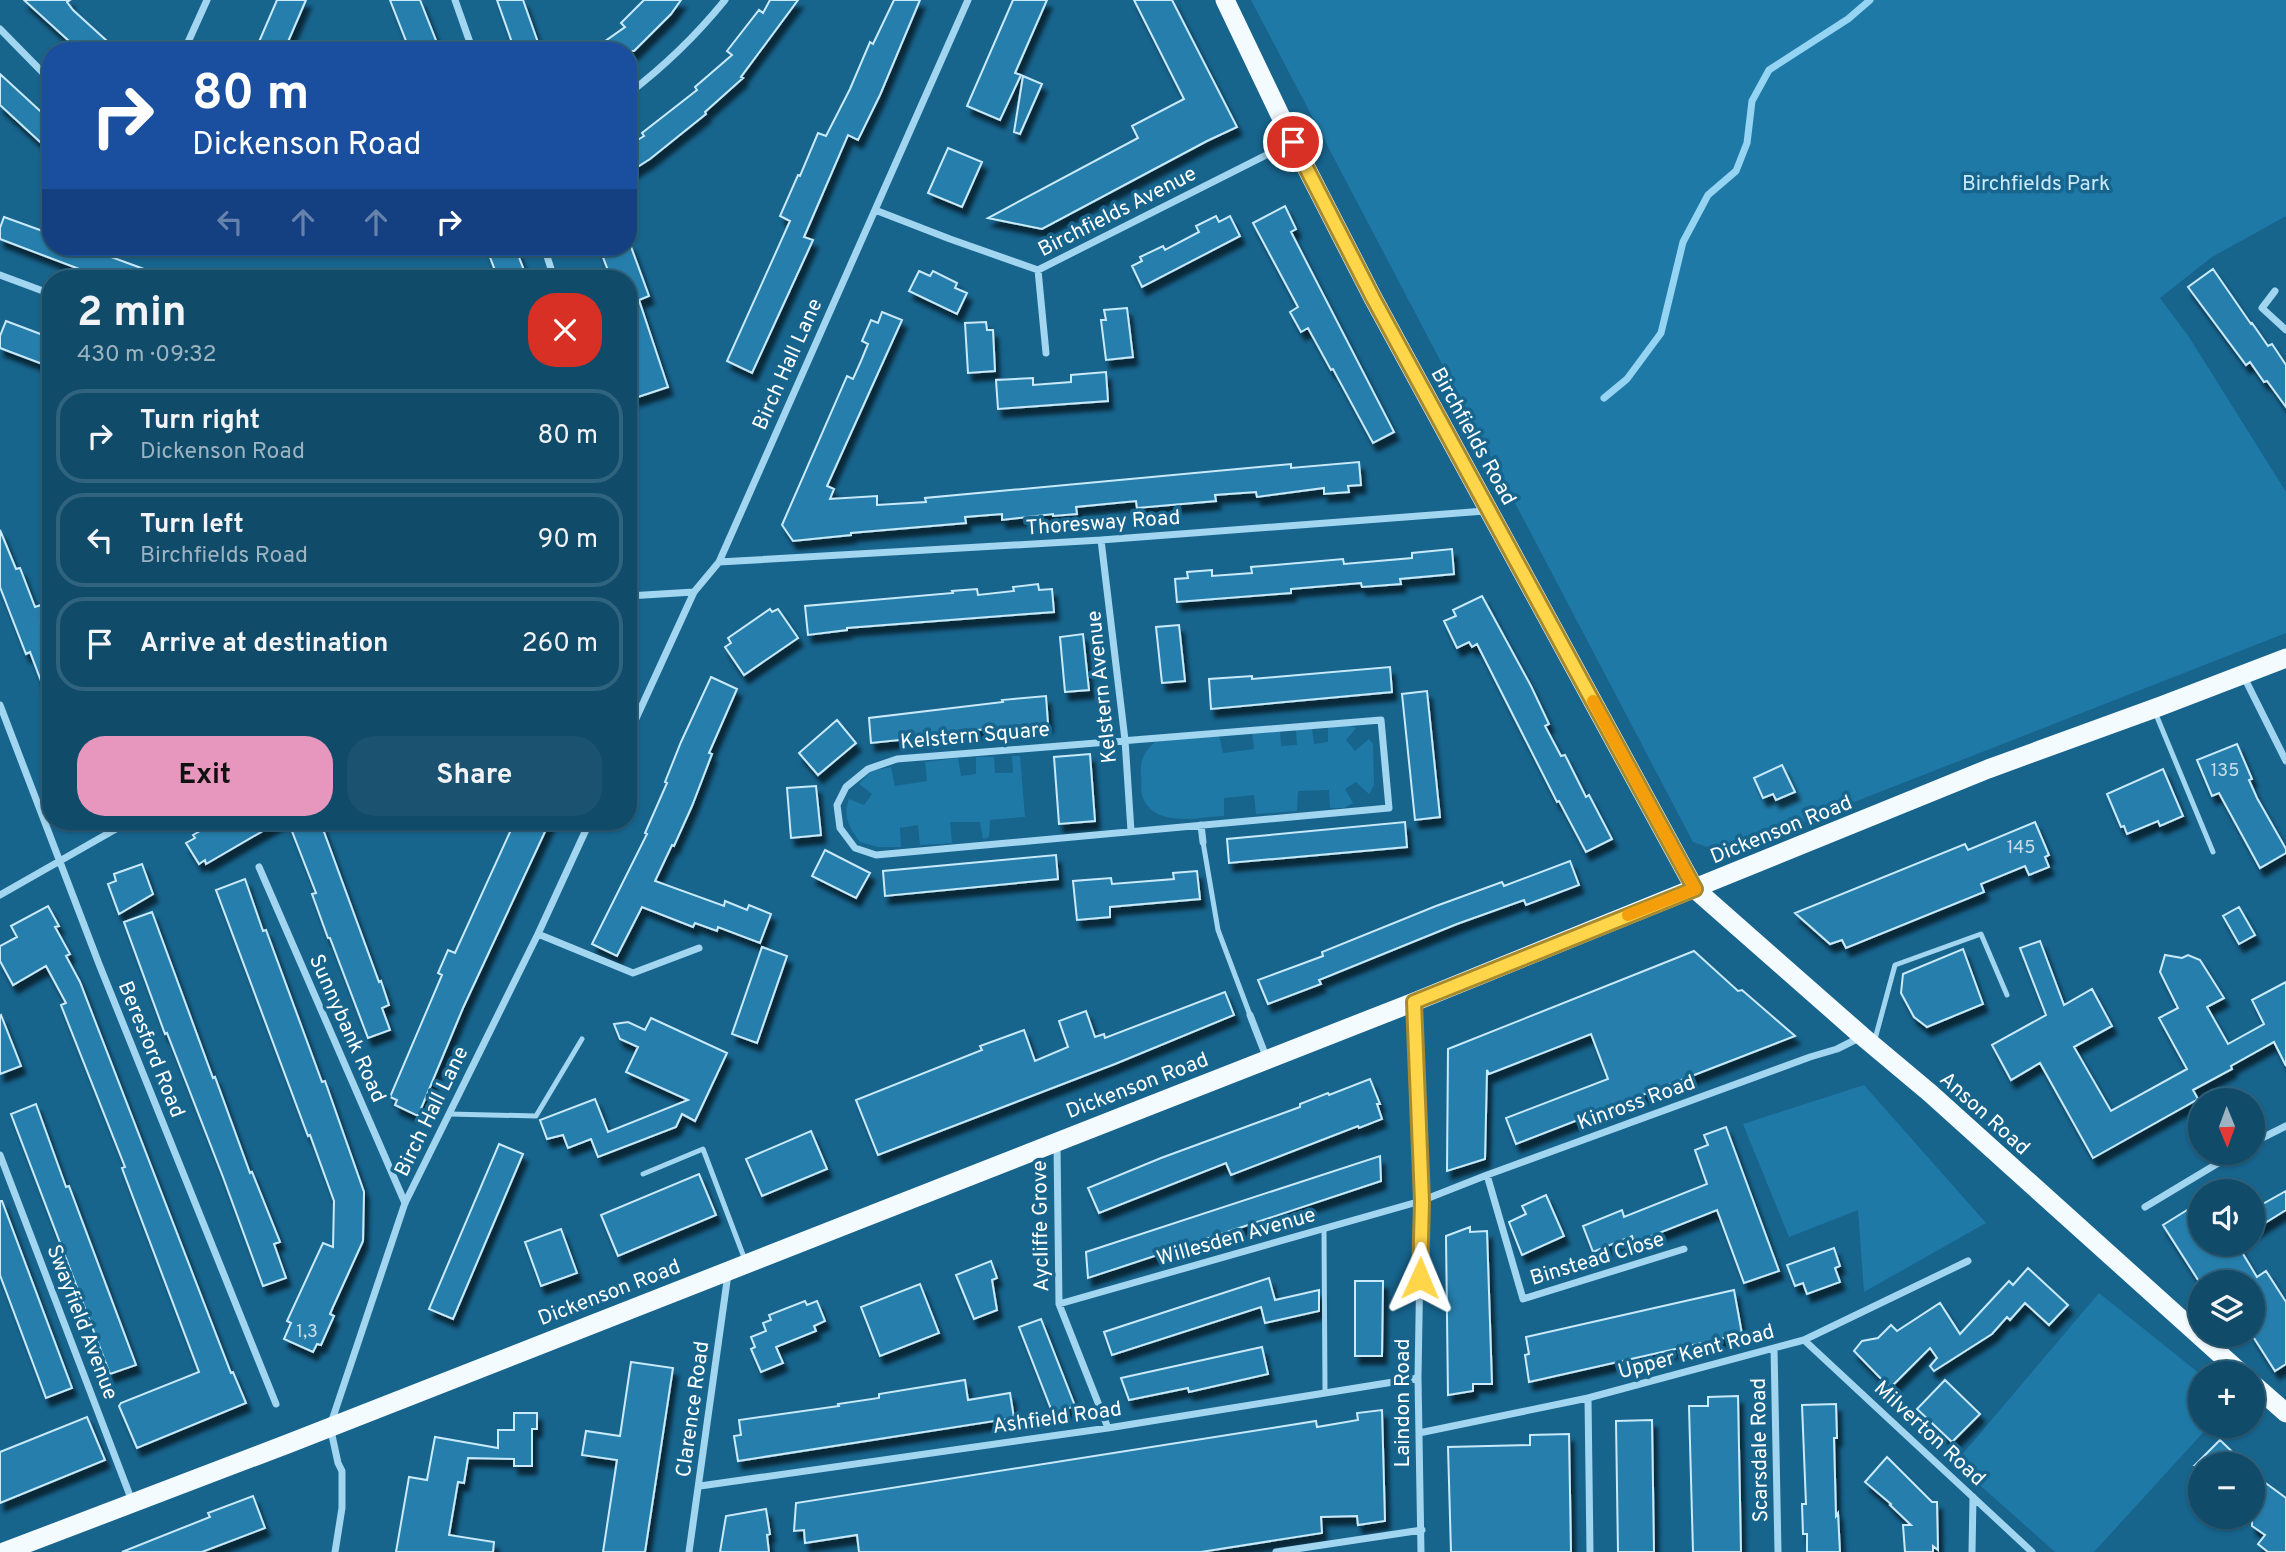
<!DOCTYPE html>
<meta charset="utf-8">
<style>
body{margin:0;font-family:Overpass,sans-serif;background:#1a5270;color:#f1f3f6;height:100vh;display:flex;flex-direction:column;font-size:26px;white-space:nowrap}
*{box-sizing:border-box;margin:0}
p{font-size:23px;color:#9cb3c1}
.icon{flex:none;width:38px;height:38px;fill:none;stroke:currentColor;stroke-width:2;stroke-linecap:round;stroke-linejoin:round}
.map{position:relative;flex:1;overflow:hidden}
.panel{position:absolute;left:42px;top:270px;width:595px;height:560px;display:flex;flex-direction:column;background:#114b6a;border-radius:28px;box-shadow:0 2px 5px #0004,0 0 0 2px #30637e}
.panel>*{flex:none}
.banner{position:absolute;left:42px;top:42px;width:595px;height:214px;border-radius:28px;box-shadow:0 2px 5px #0004,0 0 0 2px #30637e;background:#1a4fa0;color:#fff;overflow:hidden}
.needle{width:46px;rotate:179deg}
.tools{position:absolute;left:2188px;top:1088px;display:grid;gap:14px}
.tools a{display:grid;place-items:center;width:77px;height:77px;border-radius:50%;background:#114b6a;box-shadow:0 2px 5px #0004,0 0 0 2px #30637e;font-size:35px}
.pin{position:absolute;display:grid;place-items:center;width:60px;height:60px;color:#fff;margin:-30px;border:4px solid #fff;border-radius:50%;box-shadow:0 2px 7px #0007}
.me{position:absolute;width:77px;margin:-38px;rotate:1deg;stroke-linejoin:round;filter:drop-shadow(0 0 5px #0008)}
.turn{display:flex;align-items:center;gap:24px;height:147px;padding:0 35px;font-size:32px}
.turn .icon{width:91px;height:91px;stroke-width:2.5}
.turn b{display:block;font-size:49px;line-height:60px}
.lanes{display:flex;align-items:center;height:66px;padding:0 35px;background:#0003;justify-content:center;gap:35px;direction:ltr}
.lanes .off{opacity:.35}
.round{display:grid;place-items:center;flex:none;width:74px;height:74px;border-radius:28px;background:#1a5270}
.headline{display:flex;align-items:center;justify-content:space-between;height:119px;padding:0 35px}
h1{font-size:42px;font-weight:700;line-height:52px}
.cta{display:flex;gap:14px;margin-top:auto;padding:14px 35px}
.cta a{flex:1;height:80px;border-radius:28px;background:#e797bd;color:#111;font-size:28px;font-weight:700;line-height:80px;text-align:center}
.cta a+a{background:#1a5270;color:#f1f3f6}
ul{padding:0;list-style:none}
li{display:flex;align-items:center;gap:21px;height:94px;margin:0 14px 10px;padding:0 21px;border:4px solid #30637e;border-radius:28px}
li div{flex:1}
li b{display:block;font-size:26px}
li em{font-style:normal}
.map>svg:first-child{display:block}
</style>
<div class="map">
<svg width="2286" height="1552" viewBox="0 0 2286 1552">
<defs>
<filter id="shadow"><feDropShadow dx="4.5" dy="8" stdDeviation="2" flood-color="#0009"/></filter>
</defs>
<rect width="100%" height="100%" fill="#17648d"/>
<path fill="#1f79a7" d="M1251 0H2286V216L2212 257 2160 298 2189 337 2286 492V633L1724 853 1693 842Z
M1346 725 1356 728 1346 740 1355 751 1369 739 1373 744 1374 785 1369 794 1356 782 1345 789 1353 803 1344 808H1330L1329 790 1298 791 1297 811 1256 814 1254 795 1224 798V816C1200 817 1155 828 1143 798 1140 792 1142 782 1141 776 1140 760 1143 753 1155 742L1219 735 1223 753 1254 749 1252 733 1280 730 1281 746 1297 745 1296 729 1312 728 1314 744 1328 742V727Z
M1012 756H1020L1025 817 990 820 989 837 983 839 980 822H950L952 843 920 845 918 825 900 828 901 847H878L860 842C850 828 842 817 849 799L864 805 872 794 859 784 871 771 891 767 895 786 927 781 925 762 958 758 961 776 976 774V757H994L995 773H1013Z
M1864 1085 1986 1223 1864 1292 1858 1210 1789 1237 1743 1124Z
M2099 1293 2200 1374V1426H2209L2094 1552H2055L1955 1463Z"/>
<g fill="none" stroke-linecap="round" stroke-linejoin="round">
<path stroke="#95d4f2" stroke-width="7" d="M1604 398 1627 379 1661 333 1683 242 1708 195 1736 171 1747 143 1752 101 1769 70 1848 19 1870 0"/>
</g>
<path fill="#257eac" stroke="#c9eafb" stroke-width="2" filter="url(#shadow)" d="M24 0H70L67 2 73 10 118 51H80Z
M277 0H306L284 51H255Z
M390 0H420L437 43 417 51H410Z
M497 0H523L541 51H515Z
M644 0H681L671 14 634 51H591L625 27 621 23Z
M770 0H798L741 77 743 78 705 112 706 114 650 159 628 173V146L644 136 642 133 697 90 695 87 732 55 727 51 759 10 763 13Z
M894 0H920L880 95 858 140 848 135 804 237 813 240 752 373 727 361 790 221 780 216 798 175 800 176 818 133 826 136 850 89 870 42 873 44Z
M1013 0H1047L1015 73 1021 75 1000 120 967 106Z
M1134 0H1172L1237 127 1207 141 1042 229 988 218 1138 138 1132 126 1184 99Z
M0 74 51 121V152L0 105Z
M1023 76 1042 84 1020 134 1014 132Z
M948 148 982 162 962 207 928 193Z
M1285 206 1296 229 1291 232 1394 432 1373 443 1333 369 1331 370 1308 328 1301 332 1290 312 1298 307 1253 223Z
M1216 216 1219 222 1230 216 1240 236 1142 287 1132 266 1142 261 1140 257 1163 246 1165 250 1199 232 1196 226Z
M4 217 51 234V247H84L163 276V278H103L0 239V228Z
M628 244H630L649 296 639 300 668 387 635 398 628 379V278H611L599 247H628Z
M486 247H515L527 278H498Z
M2213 269 2251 324 2252 323 2268 346 2272 344 2286 365V407L2267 381 2264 382 2250 362 2246 365 2188 287Z
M919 271 930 276 933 271 957 283 955 288 967 293 957 314 909 291Z
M1127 308 1133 357 1106 360 1101 320H1106L1104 310Z
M882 312 902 320 827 486 834 489 830 499 877 496V505L926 502 925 498 1291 464V468L1359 462 1361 485 1348 486 1349 492 1324 494V488L1257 497 1256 492 1215 495 1216 501 1137 508 1136 501 1076 507 1077 514 1053 516V514L1002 520V514L965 517 966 523 851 533V535L793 541 782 525 847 376 853 379 861 361 868 344 862 341 871 320 878 323Z
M6 321 51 338V351L45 365 0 348V336Z
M986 322 987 330H993L995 371 968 373 965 323Z
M1106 372 1108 401 998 409 996 380 1033 378V385L1071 382V375Z
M0 530 16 569 20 568 35 607 44 604 50 619 41 623 51 648V702H49L30 652 26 654 0 587Z
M1452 549 1454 574 1400 579 1401 584 1362 587 1361 583 1291 589V593L1177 602 1175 579 1188 578 1187 572 1212 570V576L1252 573 1251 567 1343 559 1344 564 1412 558V553Z
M1038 584 1039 590 1052 589 1054 612 847 628V630L808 635 805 606 953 593 952 591 977 589 978 595 1014 591 1013 587Z
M1482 596 1531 686 1549 724 1545 726 1561 756 1565 755 1586 797 1589 795 1612 839 1586 852 1559 801 1557 802 1477 644 1472 647 1469 642 1457 648 1444 621 1456 616 1453 610Z
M770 609 772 612 778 609 798 638 744 675 725 647 731 643 728 638Z
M1179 625 1185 681 1162 683 1156 627Z
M1083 634 1089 690 1065 692 1060 637Z
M1390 667 1392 692 1211 709 1209 679 1252 676V679Z
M711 677 737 689 709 753 712 754 692 806 674 846 672 845 655 881 724 906 725 901 747 910 749 905 771 914 760 943 718 927 717 931 695 923 693 927 642 907 617 956 592 944 647 834 645 833 667 783 665 782 681 742Z
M1427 691 1440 817 1415 820 1402 694Z
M1046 696 1048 724 941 733 928 735V737L871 743 869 718 1003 702 1002 700Z
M837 720 856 743 818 775 799 753Z
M2237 744 2252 779 2249 780 2257 798 2286 849V853L2260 868 2219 793 2212 796 2197 760Z
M1090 754 1095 821 1059 824 1054 757Z
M1782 765 1795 792 1776 800 1773 794 1763 798 1754 778Z
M2163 769 2183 816 2160 826 2158 821 2127 834 2124 826 2121 827 2107 794Z
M816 786 821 835 791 838 787 788Z
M218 821H280L206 864 205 860 199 864 186 843 195 838 193 835Z
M288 821H320L379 982 381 981 389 1005 382 1008 390 1030 368 1038 330 938H328L312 894 316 893Z
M515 821H550L463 1008 418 1116 395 1105 397 1100 390 1097 442 975 438 973 448 950 455 953Z
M1405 822 1407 847 1229 863 1227 839Z
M2035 822 2049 855 2045 857 2049 867 2029 875 2025 866 1981 884 1984 892 1846 948 1842 940 1830 944 1795 913 1965 844 1968 850Z
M825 850 870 873 856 898 812 876Z
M1056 855 1058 879 885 896 883 871Z
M1570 861 1579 885 1526 905 1524 900 1457 924 1319 980 1321 984 1268 1004 1258 980 1323 956 1322 952 1436 906 1502 882 1504 886Z
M142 864 153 894 119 914 108 884 116 881 114 874Z
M1197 871 1200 899 1110 907V917L1077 920 1073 881 1111 878 1112 884 1174 879 1173 873Z
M245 879 263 931 266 930 322 1082 325 1081 364 1192 363 1241 333 1307 330 1314 334 1316 321 1345 317 1344 313 1352 284 1339 291 1323 287 1321 323 1243 333 1247 334 1201 310 1135 308 1136 216 890Z
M48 906 59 926 55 927 70 954 66 956 80 982 231 1373 233 1372 246 1403 137 1448 119 1406 121 1403 199 1372 122 1168 125 1167 61 1005 66 1003 46 966 13 985 0 961V946L17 937 11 926Z
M2239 907 2255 935 2239 944 2223 916Z
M152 912 213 1078 215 1077 250 1173 252 1172 280 1242 274 1244 286 1278 263 1286 223 1177 167 1033 165 1034 124 922Z
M2040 941 2064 1005 2092 989 2112 1026 2074 1047 2111 1111 2187 1069 2159 1018 2178 1008 2160 972 2165 955 2182 958 2188 955 2200 960 2224 998 2207 1007 2228 1044 2264 1024 2252 1000 2286 982V1066L2274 1042 2231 1066 2232 1069 2193 1090 2198 1099 2093 1158 2040 1063 2011 1080 1992 1045 2046 1015 2020 948Z
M762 947 787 956 757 1043 732 1034Z
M1963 949 1983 1004 1927 1027 1914 1017 1901 993 1903 974Z
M1694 951 1738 991 1742 990 1795 1036 1516 1144 1506 1118 1608 1079 1591 1034 1489 1074 1487 1070 1485 1159 1447 1171 1448 1049Z
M1225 992 1234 1015 1115 1064 878 1155 856 1100 982 1050 980 1046 1024 1030 1035 1061 1068 1047 1059 1021 1086 1011 1095 1037 1104 1034 1105 1038Z
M1 1015 21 1066 0 1074V1016Z
M651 1018 727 1053 695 1121 682 1114 676 1127 598 1157 591 1139 568 1148 563 1135 547 1139 540 1120 595 1099 608 1132 688 1100 626 1072 638 1047 620 1039 614 1024 628 1022 645 1030Z
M1370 1079 1380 1104H1377L1382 1119 1359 1128 1358 1126 1231 1175 1226 1163 1099 1213 1088 1188 1161 1158 1300 1107V1104L1328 1093 1329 1095Z
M36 1104 66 1187 69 1186 136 1365 110 1374 11 1114Z
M1726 1127 1779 1271 1744 1283 1717 1210 1634 1243 1632 1236 1593 1252 1583 1226 1622 1210 1624 1217 1707 1184 1695 1150 1708 1145 1704 1135Z
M811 1131 827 1169 762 1196 746 1159Z
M499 1144 523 1154 453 1319 429 1309Z
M1380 1156 1381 1181 1088 1278 1086 1252Z
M699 1174 716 1215 618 1256 601 1215Z
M2286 1191V1210L2252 1231V1210Z
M1546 1195 1564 1236 1522 1255 1509 1222 1526 1214 1522 1206Z
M0 1201H2L72 1388 46 1398 0 1275Z
M2200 1202V1244H2237L2257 1277 2266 1271 2286 1302V1364L2275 1371 2252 1335V1283H2200L2163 1225Z
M1470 1227V1232L1487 1231 1492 1384H1473V1391L1448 1395 1446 1236Z
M561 1229 577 1273 541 1286 525 1242Z
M1834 1248 1840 1266 1835 1268 1840 1282 1807 1294 1803 1283 1795 1286 1787 1265Z
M991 1261 997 1278 992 1280 997 1310 974 1319 956 1275Z
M2028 1268 2068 1305 2049 1325 2025 1303 2010 1320 2007 1317 1992 1334 1934 1371 1930 1366 1937 1358 1930 1348 1890 1388 1854 1351 1862 1341 1878 1338 1891 1325 1897 1331 1940 1303 1960 1334 2009 1281 2013 1285Z
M1269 1278 1275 1300 1319 1290V1311L1265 1323 1261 1307 1112 1355 1104 1332Z
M1355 1281H1383L1382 1356H1355Z
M920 1284 939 1333 880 1356 861 1307Z
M1734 1290 1742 1334 1529 1382 1525 1355 1529 1354 1526 1337Z
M805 1301 807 1305 817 1301 825 1321 814 1326 816 1331 776 1347 783 1363 761 1372 751 1349 755 1347 751 1337 766 1331 763 1323 771 1320 769 1315Z
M1041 1319 1075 1406 1053 1414 1019 1327Z
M1262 1347 1268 1374 1189 1392 1188 1388 1129 1400 1121 1378Z
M631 1362 673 1368 645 1552H603L617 1460 582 1455 586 1431 620 1436Z
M965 1380 968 1400 1010 1393 1014 1418 738 1461 734 1436 741 1435 739 1420 839 1406 838 1404 879 1398V1394Z
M1945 1380 1980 1414 1952 1442 1917 1409Z
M1738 1396 1741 1552H1693L1689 1406H1708V1397Z
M1836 1404 1837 1438H1834L1836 1516 1838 1513 1840 1552H1807V1534H1803L1802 1504H1806L1802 1405Z
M1382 1410 1385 1521 1358 1525 1357 1516 1321 1517 1322 1533 1201 1552H859L857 1535 805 1543 804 1530 794 1531 796 1503 1316 1421 1317 1427 1358 1420 1357 1413Z
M514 1413H537V1429H532V1466H514V1459L468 1458 464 1483 458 1482 449 1535 494 1542 493 1552H396L409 1477 427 1480 435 1437 498 1448V1430H514Z
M87 1417 105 1460 0 1503V1452Z
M1652 1420 1654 1552H1618L1616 1421Z
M1569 1434 1571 1552H1451L1448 1447 1530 1445V1435Z
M2220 1440 2246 1465H2195Z
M1887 1457 1932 1502H1937L1938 1550 1933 1546V1552H1905L1903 1525H1911L1890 1505 1891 1504 1865 1482Z
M2252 1473 2286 1498V1552H2268L2258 1544 2265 1535 2252 1526Z
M253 1496 265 1528 202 1552H122L210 1517 208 1513Z
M766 1509 770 1534 767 1535 769 1552H720L726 1516Z"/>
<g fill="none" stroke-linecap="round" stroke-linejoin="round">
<path stroke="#a2d5ef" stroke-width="5" d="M2155 712 2213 852
M1203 842 1218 930 1250 1015
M1875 1039 1895 965 1981 934 2007 995
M449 1114 536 1116 582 1039
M643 1174 703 1149 745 1260
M1324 1229 1325 1391"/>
<path stroke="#a2d5ef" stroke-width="7" d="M455 0 473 51
M0 29 51 81
M184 51 207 0
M628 94C666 65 695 37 725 0
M875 210 950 239 1038 270 1292 142
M544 247 554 278
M1038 270 1046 353
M0 275 51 294
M2275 291 2262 308 2286 330
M1101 540 1125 740 1131 831
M719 562 1101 540 1485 511
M628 596 694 592
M2244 677 2286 761
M0 705 99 964 276 1404
M1381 720 1389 808 876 855 855 848 840 828 837 805 846 787 868 769 897 759Z
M628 736 694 592 719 562 968 0
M1201 825 1203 842
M259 867 405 1203
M0 895 130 821
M538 934 633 973 699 948
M1414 1003 1421 1201 1418 1378 1421 1552
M1250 1015 1267 1059
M2252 1143 2286 1126
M1057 1145 1059 1304 1108 1428
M0 1155 132 1501
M1487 1175 1523 1299 1684 1249
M2145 1207 2235 1153
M1059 1304 1421 1201 1487 1175 1810 1057 1837 1049 1861 1037
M1804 1340 2032 1552
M1774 1348 1778 1552
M1588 1398 1590 1552
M1419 1433 1588 1398 1804 1340 1968 1261
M700 1486 1108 1428 1418 1378
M335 1552 342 1508V1471L338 1463 330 1426 405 1203 538 934 590 821
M689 1552 728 1274
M1276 1552 1422 1530
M1972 1552 1973 1497"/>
<path stroke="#f4fbff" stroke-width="19" d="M1225 0 1293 142 1373 298 1695 889 1862 1036 1930 1093 2242 1374
M2252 1383 2286 1413
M4 1552 290 1443 1414 1002 1988 769 2161 706 2286 658"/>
</g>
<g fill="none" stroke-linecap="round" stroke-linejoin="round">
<g stroke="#a68a30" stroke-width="18">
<path id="route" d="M1293 142 1373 298 1695 889 1414 1002 1422 1201 1420 1278"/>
</g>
<use href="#route" stroke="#ffd54a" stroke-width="12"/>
<path stroke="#f59e0b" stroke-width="12" d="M1593 701 1695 889 1628 915"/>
</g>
<g text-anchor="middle" stroke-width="7" stroke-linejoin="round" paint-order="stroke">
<g font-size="18" fill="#c8dfea">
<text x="2225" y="776">135</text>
<text x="2021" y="853">145</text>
<text x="307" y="1337">1,3</text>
</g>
<g font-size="21" fill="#c9eafb" stroke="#17648d">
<text x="2036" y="190">Birchfields Park</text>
</g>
<g font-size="21" fill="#fff" stroke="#17648d">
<text transform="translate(1117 211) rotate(-27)" y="7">Birchfields Avenue</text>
<text transform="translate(787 364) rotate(-66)" y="7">Birch Hall Lane</text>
<text transform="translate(1474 436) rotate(61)" y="7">Birchfields Road</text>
<text transform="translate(1103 522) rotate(-4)" y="7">Thoresway Road</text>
<text transform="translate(1101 687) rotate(-96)" y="7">Kelstern Avenue</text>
<text transform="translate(975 735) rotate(-5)" y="7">Kelstern Square</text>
<text transform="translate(1781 829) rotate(-22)" y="7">Dickenson Road</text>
<text transform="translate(348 1028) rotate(66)" y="7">Sunnybank Road</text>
<text transform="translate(152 1049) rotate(68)" y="7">Beresford Road</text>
<text transform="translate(1137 1085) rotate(-21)" y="7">Dickenson Road</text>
<text transform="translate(1636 1102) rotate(-20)" y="7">Kinross Road</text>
<text transform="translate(431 1111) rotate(-64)" y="7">Birch Hall Lane</text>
<text transform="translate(1985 1113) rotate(42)" y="7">Anson Road</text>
<text transform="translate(1040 1226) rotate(-91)" y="7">Aycliffe Grove</text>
<text transform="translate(1236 1236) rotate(-16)" y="7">Willesden Avenue</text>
<text transform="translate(1597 1258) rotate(-17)" y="7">Binstead Close</text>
<text transform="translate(609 1292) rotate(-21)" y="7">Dickenson Road</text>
<text transform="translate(83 1322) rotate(69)" y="7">Swayfield Avenue</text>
<text transform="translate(1696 1351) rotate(-15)" y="7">Upper Kent Road</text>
<text transform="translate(1402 1403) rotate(-90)" y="7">Laindon Road</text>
<text transform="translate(692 1409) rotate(-82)" y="7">Clarence Road</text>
<text transform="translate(1057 1417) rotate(-8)" y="7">Ashfield Road</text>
<text transform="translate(1930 1433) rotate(43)" y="7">Milverton Road</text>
<text transform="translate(1759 1450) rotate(-91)" y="7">Scarsdale Road</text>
</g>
</g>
</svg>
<div class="tools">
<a><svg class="needle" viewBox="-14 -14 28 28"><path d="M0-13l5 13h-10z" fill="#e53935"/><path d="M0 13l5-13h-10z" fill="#9cb3c1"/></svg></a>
<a><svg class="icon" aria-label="sound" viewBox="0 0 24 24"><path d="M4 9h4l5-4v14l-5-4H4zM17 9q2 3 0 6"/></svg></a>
<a><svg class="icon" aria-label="layers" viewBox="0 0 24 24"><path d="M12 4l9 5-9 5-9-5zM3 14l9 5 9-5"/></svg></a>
<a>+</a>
<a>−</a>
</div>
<div class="pin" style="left:1293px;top:142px;background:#d93025"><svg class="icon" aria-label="arrive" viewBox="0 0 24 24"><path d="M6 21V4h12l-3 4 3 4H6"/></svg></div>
<svg class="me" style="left:1420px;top:1278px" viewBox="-20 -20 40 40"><path d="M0-17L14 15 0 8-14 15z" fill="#ffd54a" stroke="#fff" stroke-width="4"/></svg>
<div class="banner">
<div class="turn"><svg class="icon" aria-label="right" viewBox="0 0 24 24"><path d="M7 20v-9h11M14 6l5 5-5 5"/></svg><div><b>80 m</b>Dickenson Road</div></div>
<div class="lanes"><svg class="icon off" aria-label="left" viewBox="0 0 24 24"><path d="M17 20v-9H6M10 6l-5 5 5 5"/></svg><svg class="icon off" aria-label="ahead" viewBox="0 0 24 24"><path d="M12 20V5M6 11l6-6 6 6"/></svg><svg class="icon off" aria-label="ahead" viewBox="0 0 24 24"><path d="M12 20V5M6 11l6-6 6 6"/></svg><svg class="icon" aria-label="right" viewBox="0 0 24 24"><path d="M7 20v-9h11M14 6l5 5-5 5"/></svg></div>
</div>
<section class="panel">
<div class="headline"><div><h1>2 min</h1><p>430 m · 09:32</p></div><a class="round" style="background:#d93025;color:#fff"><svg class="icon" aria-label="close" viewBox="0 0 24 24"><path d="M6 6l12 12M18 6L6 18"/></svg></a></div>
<ul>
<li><svg class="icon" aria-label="right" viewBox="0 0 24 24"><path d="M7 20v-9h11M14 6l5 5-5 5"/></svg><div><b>Turn right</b><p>Dickenson Road</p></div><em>80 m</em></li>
<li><svg class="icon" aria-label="left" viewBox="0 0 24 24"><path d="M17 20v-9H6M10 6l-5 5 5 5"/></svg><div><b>Turn left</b><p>Birchfields Road</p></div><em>90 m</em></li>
<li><svg class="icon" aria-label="arrive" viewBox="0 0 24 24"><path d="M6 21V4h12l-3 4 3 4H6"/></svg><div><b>Arrive at destination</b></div><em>260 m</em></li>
</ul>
<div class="cta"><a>Exit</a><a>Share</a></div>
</section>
</div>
